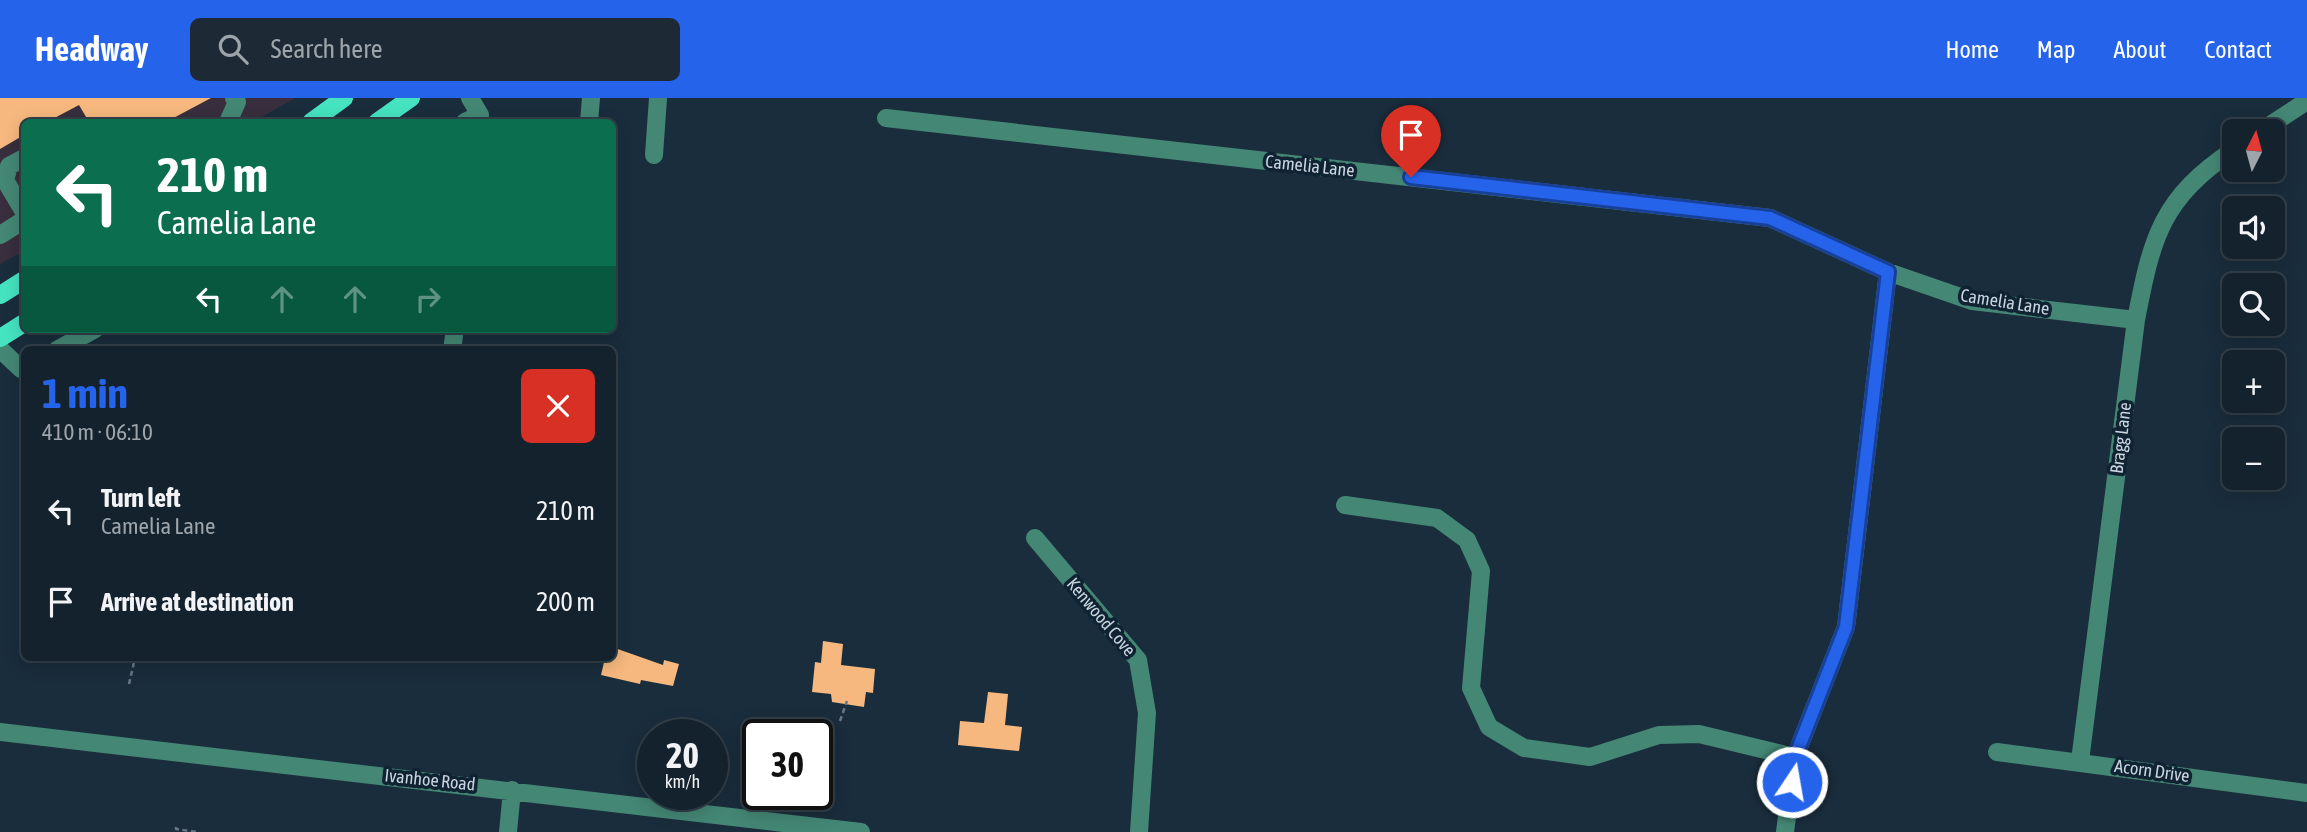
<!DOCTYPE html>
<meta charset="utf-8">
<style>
body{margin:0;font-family:"Asap Condensed",sans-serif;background:#1d2a35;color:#f1f3f6;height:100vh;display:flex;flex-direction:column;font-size:26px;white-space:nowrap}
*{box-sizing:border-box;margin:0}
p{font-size:23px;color:#9da4aa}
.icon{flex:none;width:38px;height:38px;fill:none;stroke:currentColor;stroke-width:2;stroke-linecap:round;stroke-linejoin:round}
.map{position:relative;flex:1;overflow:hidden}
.drawer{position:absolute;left:21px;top:248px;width:595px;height:315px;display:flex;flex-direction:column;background:#14222d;border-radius:10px;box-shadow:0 4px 18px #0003,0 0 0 2px #333f49}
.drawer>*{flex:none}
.top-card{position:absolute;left:21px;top:21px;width:595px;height:214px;border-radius:10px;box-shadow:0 4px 18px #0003,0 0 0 2px #333f49;background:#0b6e4f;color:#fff;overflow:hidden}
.needle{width:46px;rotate:6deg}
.fabs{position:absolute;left:2222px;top:21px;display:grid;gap:14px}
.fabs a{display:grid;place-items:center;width:63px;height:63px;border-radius:10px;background:#14222d;box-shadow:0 4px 18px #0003,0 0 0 2px #333f49;font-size:35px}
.speed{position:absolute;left:637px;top:621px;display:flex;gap:14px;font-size:35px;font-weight:700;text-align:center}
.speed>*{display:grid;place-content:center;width:91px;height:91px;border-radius:50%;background:#14222d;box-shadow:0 4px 18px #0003,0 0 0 2px #333f49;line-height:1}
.speed small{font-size:18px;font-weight:400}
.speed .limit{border:4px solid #111;border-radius:10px;background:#fff;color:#111}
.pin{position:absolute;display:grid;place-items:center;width:60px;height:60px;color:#fff;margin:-72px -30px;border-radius:50% 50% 50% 0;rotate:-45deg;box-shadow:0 0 7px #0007}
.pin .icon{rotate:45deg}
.me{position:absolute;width:77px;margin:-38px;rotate:12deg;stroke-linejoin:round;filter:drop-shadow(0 0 5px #0008)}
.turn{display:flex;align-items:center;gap:24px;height:147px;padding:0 21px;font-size:32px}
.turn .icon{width:91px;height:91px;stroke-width:2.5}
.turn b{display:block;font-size:49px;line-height:60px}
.lanes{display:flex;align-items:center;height:66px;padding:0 21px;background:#0003;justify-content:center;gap:35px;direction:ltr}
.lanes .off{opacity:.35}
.round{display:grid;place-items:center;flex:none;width:74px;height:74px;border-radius:10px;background:#1d2a35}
.headline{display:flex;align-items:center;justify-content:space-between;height:119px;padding:0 21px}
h1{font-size:42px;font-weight:700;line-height:52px;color:#2563eb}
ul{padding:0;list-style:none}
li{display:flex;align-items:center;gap:21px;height:91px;padding:0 21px}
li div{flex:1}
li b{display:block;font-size:26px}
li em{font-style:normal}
header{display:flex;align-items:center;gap:42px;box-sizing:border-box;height:98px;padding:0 35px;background:#2563eb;color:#fff}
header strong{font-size:33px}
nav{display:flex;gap:38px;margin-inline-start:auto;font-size:24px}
.search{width:490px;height:63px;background:#1d2a35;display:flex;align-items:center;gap:18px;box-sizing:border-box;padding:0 24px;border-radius:10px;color:#9da4aa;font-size:26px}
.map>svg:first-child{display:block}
</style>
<header>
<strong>Headway</strong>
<div class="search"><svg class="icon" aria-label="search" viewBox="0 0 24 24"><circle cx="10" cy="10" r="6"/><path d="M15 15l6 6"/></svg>Search here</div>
<nav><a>Home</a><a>Map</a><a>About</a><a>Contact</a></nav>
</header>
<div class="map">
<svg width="2307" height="734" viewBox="0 0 2307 734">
<rect width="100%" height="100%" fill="#1a2d3c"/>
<path fill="#382e3d" d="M0 0H295L253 24H24V153L0 166Z"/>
<path fill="#f6b87e" d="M0 0H211L166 24H89L79 7 47 24H24V37L0 51Z
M823 543 843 546 841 567 875 571 873 595 866 594 864 609 832 604 831 596 812 594 815 564 821 565Z
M612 549 663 567 664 562 679 566 673 588 641 582 640 586 601 577 605 560H612Z
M988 594 1008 596 1005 627 1022 629 1019 653 958 647 960 623 984 625Z"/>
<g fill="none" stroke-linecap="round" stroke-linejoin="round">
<path stroke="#687785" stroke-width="2.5" stroke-dasharray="5 3.5" stroke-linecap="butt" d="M129 586 135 560
M840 623 847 603
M176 729V731L197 734"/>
<path stroke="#448775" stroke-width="18" d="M886 20 1770 120 1888 174 1972 203 2136 222
M228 24 237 4 234 0
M465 24 480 17 470 0
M589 24 591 0
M2261 33 2307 3
M654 57 658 0
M24 60 9 68 5 82 24 114
M0 137 24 122
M0 251 21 271 24 270
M57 252 95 231
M452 252 455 231
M1345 407 1437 420 1467 442 1481 473 1471 590 1489 629 1524 650 1590 659 1659 637 1699 636 1795 659
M1035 440 1138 562 1147 615 1139 734
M0 634 861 734
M1997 654 2307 695
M2080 663 2136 222C2152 139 2161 100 2235 51
M508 734 512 692
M1785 734 1795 659 1846 529 1888 174"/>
<path stroke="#45e3c0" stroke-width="18" d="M311 24 344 0
M377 24 411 0
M0 197 24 182
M0 240 24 225"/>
</g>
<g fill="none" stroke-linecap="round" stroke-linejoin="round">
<g stroke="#184099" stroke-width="18">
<path id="route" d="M1411 79 1770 120 1888 174 1846 529 1795 659 1792 684"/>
</g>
<use href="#route" stroke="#2563eb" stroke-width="12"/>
</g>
<g text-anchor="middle" stroke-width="7" stroke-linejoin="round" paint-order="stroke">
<g font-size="18" fill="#c9d4df" stroke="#102332">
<text transform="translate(1310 68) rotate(6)" y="6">Camelia Lane</text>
<text transform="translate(2005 204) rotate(9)" y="6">Camelia Lane</text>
<text transform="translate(2121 340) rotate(-83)" y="6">Bragg Lane</text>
<text transform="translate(1101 519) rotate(50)" y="6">Kenwood Cove</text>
<text transform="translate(2152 673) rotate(8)" y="6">Acorn Drive</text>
<text transform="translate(430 682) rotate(6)" y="6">Ivanhoe Road</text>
</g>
</g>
</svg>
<div class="fabs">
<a><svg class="needle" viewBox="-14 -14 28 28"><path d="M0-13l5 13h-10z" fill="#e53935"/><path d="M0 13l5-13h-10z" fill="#9da4aa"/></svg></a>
<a><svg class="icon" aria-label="sound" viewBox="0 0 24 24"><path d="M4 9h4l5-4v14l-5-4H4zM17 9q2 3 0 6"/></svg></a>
<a><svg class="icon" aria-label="search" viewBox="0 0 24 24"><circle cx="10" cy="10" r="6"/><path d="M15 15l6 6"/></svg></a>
<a>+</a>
<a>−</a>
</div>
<div class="speed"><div>20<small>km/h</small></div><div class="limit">30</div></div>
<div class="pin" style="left:1411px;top:79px;background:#d93025"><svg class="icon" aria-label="arrive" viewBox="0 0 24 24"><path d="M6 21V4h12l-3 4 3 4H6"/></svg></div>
<svg class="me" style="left:1792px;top:684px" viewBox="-20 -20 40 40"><circle r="17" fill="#2563eb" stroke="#fff" stroke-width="3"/><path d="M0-11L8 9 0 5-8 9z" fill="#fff"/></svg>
<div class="top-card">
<div class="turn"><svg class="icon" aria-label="left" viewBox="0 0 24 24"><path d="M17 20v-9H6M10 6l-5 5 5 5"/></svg><div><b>210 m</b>Camelia Lane</div></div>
<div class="lanes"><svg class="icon" aria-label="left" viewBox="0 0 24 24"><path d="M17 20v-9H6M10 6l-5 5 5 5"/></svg><svg class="icon off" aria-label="ahead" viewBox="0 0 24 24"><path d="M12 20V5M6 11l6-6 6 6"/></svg><svg class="icon off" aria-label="ahead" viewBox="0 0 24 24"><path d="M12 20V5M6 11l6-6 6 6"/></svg><svg class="icon off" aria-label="right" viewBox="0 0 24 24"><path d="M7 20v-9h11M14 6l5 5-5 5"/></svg></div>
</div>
<section class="drawer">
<div class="headline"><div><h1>1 min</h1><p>410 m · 06:10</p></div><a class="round" style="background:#d93025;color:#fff"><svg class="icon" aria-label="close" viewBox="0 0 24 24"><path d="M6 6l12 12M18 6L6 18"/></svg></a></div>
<ul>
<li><svg class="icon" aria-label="left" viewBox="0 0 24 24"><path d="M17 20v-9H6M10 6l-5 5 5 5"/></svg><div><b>Turn left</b><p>Camelia Lane</p></div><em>210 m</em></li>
<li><svg class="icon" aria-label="arrive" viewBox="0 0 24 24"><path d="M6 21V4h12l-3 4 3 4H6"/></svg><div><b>Arrive at destination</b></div><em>200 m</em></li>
</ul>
</section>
</div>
